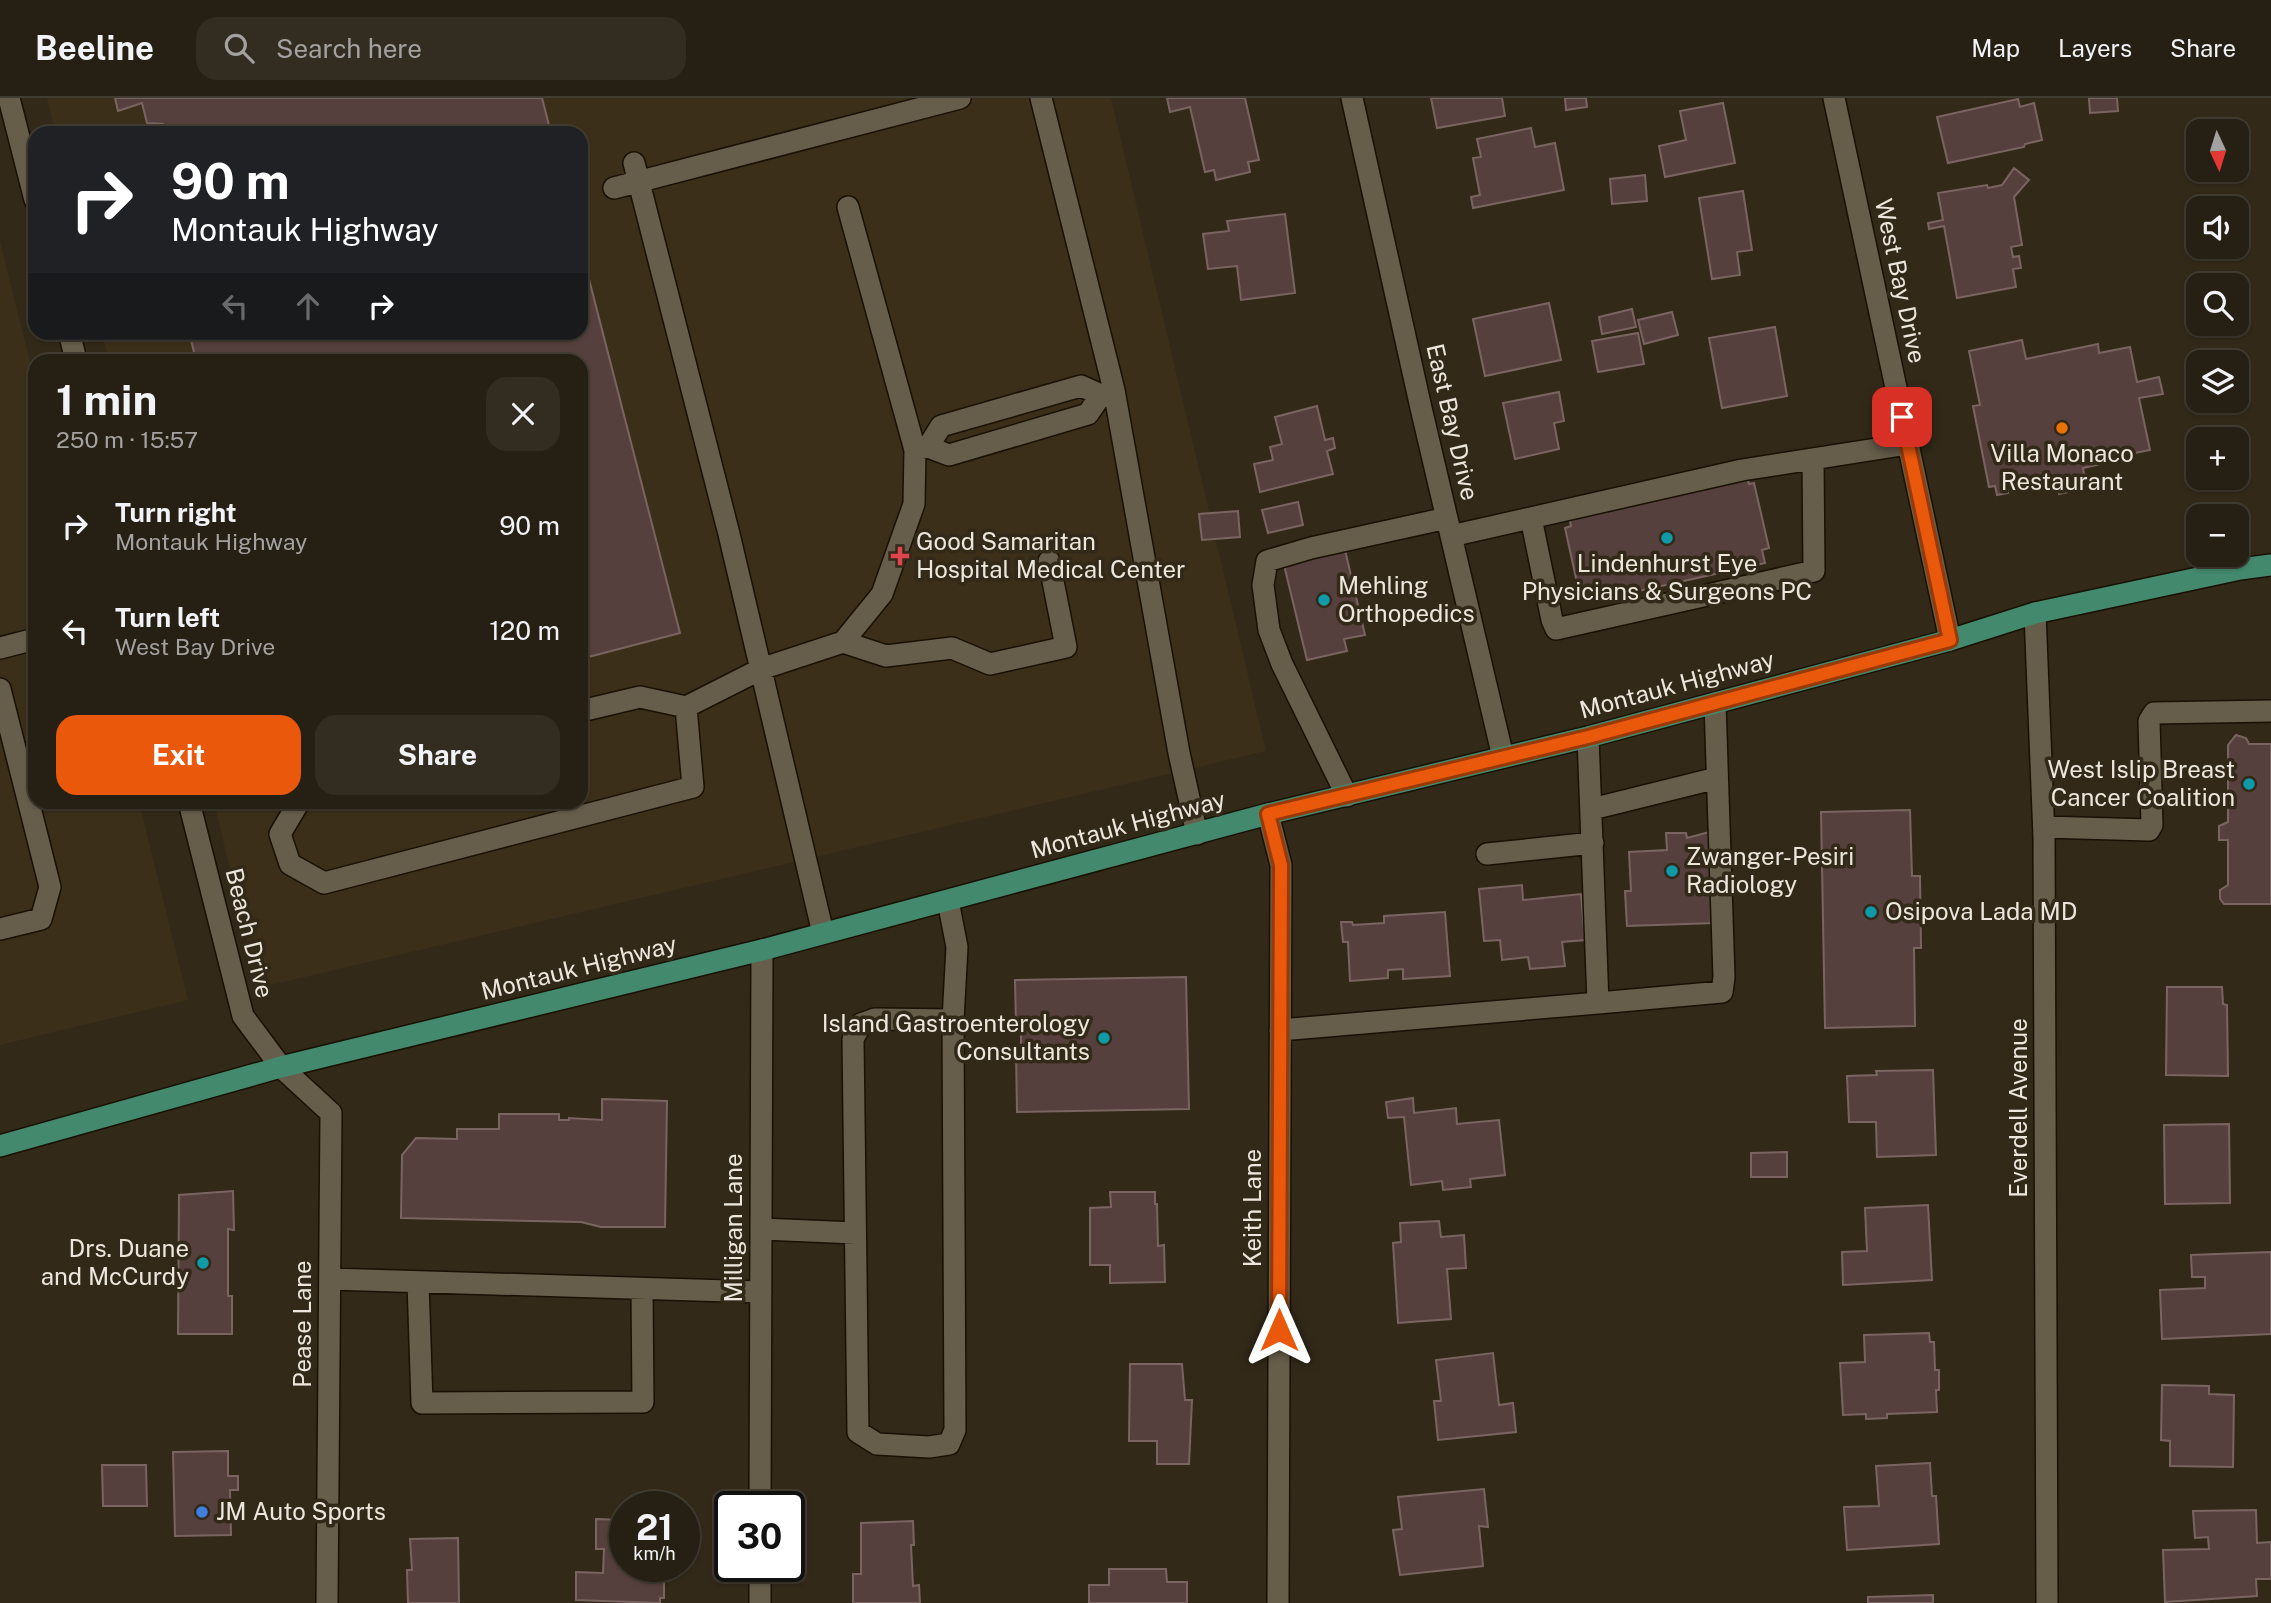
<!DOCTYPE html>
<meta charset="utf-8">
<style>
body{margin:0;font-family:"Public Sans",sans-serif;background:#322c21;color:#f1f3f6;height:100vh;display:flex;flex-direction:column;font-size:26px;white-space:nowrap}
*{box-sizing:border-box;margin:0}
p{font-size:23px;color:#a4a2a0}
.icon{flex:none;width:38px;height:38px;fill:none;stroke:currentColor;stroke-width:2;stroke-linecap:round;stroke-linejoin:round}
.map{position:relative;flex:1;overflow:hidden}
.side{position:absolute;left:28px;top:256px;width:560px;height:455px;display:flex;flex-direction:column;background:#261f13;border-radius:21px;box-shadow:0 2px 5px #0004,0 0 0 2px #423d33}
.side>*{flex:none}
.guide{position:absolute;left:28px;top:28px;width:560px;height:214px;border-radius:21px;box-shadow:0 2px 5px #0004,0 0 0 2px #423d33;background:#202124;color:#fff;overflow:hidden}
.needle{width:46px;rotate:176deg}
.controls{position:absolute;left:2186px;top:21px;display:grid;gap:14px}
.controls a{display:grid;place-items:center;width:63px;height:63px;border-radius:14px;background:#261f13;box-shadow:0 2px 5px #0004,0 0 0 2px #423d33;font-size:35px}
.speed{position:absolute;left:609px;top:1393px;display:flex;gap:14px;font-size:35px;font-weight:700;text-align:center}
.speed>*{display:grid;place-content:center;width:91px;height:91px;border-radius:50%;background:#261f13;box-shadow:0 2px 5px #0004,0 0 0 2px #423d33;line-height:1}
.speed small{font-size:18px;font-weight:400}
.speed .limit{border:4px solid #111;border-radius:10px;background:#fff;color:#111}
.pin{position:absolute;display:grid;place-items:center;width:60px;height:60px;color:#fff;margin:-30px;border-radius:14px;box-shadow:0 4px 10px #0006}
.me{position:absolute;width:77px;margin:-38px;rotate:0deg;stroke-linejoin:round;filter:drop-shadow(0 0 5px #0008)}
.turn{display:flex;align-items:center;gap:24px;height:147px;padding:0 28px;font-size:32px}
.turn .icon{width:91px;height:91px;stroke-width:2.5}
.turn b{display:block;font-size:49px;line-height:60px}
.lanes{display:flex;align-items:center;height:66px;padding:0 28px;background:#0003;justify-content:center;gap:35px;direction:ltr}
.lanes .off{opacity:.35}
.round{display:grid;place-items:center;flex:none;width:74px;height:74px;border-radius:21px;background:#322c21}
.summary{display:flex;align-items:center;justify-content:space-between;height:119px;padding:0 28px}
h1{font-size:42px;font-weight:700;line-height:52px}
.action{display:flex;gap:14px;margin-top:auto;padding:14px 28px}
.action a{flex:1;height:80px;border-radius:21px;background:#ea580c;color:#fff;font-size:28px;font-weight:700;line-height:80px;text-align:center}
.action a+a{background:#322c21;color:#f1f3f6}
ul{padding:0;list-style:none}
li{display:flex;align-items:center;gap:21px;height:105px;padding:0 28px}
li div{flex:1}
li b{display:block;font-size:26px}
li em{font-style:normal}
header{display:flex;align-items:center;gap:42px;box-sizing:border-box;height:98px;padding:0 35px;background:#261f13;border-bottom:2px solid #423d33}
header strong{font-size:33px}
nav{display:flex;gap:38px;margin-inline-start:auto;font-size:24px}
.search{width:490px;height:63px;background:#322c21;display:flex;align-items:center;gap:18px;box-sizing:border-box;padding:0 24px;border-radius:21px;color:#a4a2a0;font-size:26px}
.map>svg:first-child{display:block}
</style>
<header>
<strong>Beeline</strong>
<div class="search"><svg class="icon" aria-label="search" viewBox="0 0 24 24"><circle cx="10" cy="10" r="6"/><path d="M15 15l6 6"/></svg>Search here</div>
<nav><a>Map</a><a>Layers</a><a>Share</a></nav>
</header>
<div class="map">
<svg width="2271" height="1505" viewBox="0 0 2271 1505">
<rect width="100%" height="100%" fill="#322919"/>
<path fill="#3b2f19" d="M47 0H1111L1266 653 258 890 214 704H581V262H109L102 235 581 234V35H55Z
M0 143 35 284V704H139L188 902 0 947Z"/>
<path fill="#55403d" stroke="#7a6461" stroke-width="2" d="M115 0H542L551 35H166L163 26 147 25 142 5 118 13Z
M1167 0H1245L1259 62 1248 64 1250 74 1216 82 1214 72 1205 74 1190 9 1170 14Z
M1431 0H1502L1505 18 1437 30Z
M1565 0H1586L1587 9 1566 12Z
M2089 0H2117L2118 13 2090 15Z
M2018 1 2020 9 2034 5 2042 42 2025 46 2024 49 1948 65 1937 19Z
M1723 5 1735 65 1665 79 1659 48 1686 42 1680 13Z
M1531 30 1535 49 1555 45 1564 92 1473 110 1471 99 1480 97 1473 60 1481 59 1477 41Z
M2014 70 2029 82 2014 99 2022 147 2011 149 2013 159 2019 158 2021 170 2013 171 2016 189 1957 200 1944 128 1929 131 1928 125 1943 122 1938 95 1987 87 1988 90 2002 87Z
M1645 77 1647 103 1612 106 1610 81Z
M1743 93 1752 152 1737 154 1740 177 1712 181 1699 100Z
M1285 116 1295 195 1241 202 1237 168 1208 171 1203 136 1229 133 1227 123Z
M581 150 680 535 581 561V262H196L189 234H581Z
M1549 205 1561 262 1485 278 1473 221Z
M1632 211 1636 229 1602 236 1599 219Z
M1672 214 1678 237 1644 246 1638 222Z
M1775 229 1787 298 1722 310 1709 240Z
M1638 235 1644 266 1598 274 1592 243Z
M2022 242 2026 261 2098 246 2099 255 2130 249 2137 284 2159 279 2163 296 2139 300 2150 352 2100 362 2101 366 2083 370 2084 376 2070 379 2073 393 2059 396 2056 382 2041 385 2039 379 2006 386 2008 395 1997 397 1995 388 1989 389 1973 308 1980 307 1969 253Z
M1559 294 1564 323 1554 325 1559 351 1515 361 1503 305Z
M1317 308 1325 342 1333 340 1335 350 1327 353 1333 376 1260 394 1254 366 1273 362 1270 349 1282 346 1275 319Z
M1747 379 1749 386 1754 385 1769 450 1762 452 1765 465 1589 504 1587 493 1579 494 1565 430 1571 428 1569 418Z
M1298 404 1303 427 1268 435 1262 412Z
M1238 413 1240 439 1202 442 1199 416Z
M1345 452 1365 537 1344 541 1347 553 1307 562 1284 467Z
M2236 637 2246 640 2249 646H2271V806H2224L2220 801V792L2228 787V742H2219V728L2228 724V647Z
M1910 712 1912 778H1920L1921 850H1914L1915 928 1825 930 1821 714Z
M1713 733 1715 825 1627 828 1625 793H1631L1629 754 1667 752 1666 735H1686L1687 740Z
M1522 787 1523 802 1581 796 1585 842 1562 844 1565 868 1530 871 1528 859 1502 862 1500 842 1484 843 1479 791Z
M1445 814 1450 878 1403 881V871L1388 872V880L1350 883 1348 844H1343L1341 824H1352L1353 827 1384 825V818Z
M1186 879 1189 1011 1017 1014 1016 953H1021V928H1016L1015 882Z
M2167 889H2222L2223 906 2227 907 2228 978 2166 977Z
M1933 972 1936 1057 1877 1059 1876 1024H1849L1847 978 1877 977 1876 973Z
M1413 1000 1414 1015 1456 1010 1457 1026 1499 1022 1505 1077 1470 1081 1471 1089 1443 1092 1442 1083 1411 1087 1404 1019 1388 1020 1386 1004Z
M602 1001 667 1003 665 1129H601L581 1124 401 1120 402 1057 416 1040 457 1041V1031H499V1016H559V1022H569V1020L602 1022Z
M2229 1026 2230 1105 2165 1106 2164 1027Z
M1787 1054V1079H1751V1055Z
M233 1093 234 1132 228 1131V1198H232V1236H178L179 1097Z
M1110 1094H1155V1106H1157L1158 1148 1164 1147 1165 1184 1110 1185V1167H1090V1110L1111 1109Z
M1928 1107 1932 1182 1843 1187 1842 1154 1867 1153 1865 1110Z
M1439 1123 1441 1139 1464 1137 1466 1170 1447 1171 1451 1221 1398 1225 1393 1145 1401 1144 1400 1125Z
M2271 1154V1236L2162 1241 2160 1192 2205 1190V1179H2192L2191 1157Z
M1929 1235 1930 1244H1934L1935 1272H1939V1292H1936L1937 1314 1887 1316V1320L1866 1321V1316L1843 1317 1840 1265 1865 1264 1864 1237Z
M1493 1255 1499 1307 1513 1305 1516 1334 1438 1342 1434 1303H1441L1436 1262Z
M1130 1266H1182L1185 1302H1192L1189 1366H1157V1343H1129Z
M2162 1287 2209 1288V1296L2234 1297 2233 1369 2170 1368V1343L2161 1342Z
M228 1353V1378H238V1392H230L231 1437 175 1438 173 1354Z
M1930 1365 1932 1398H1936L1939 1446 1847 1452 1844 1409 1879 1408 1876 1368Z
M102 1367H146L147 1408H103Z
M1484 1391 1488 1429 1479 1428 1483 1468 1400 1477 1393 1432 1402 1431 1398 1399Z
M2256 1412 2257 1445 2271 1444V1481H2256L2257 1498 2165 1504 2163 1452 2209 1451 2208 1439 2195 1440 2193 1413Z
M596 1421 625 1422V1468H658V1483L664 1484V1500H660V1505L576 1502V1474L603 1475 604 1451H596Z
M913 1423 914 1447H911L913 1488 919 1487 920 1505H853V1476H861V1425Z
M458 1440 459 1505H408L407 1472H412L410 1441Z
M1109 1471H1166L1167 1484H1187V1505H1089V1487H1109Z
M1933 1497V1505H1868V1499Z"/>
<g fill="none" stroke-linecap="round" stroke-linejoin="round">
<g stroke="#191104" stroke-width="24">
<path id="minor" d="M9 0 35 102
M1041 0 1114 292 1179 655 1197 736
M1352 0 1421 310 1503 659
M1834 0 1950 542
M634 65 729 436 823 835
M614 90 960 0
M848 109 915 352 928 349
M69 234 76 262
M1101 297 1081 288 941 328 928 349 949 357 1088 316 1101 297 1114 292
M1531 420 1552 522 1556 531 1814 473 1813 361
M1451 438 1742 372 1908 346
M2035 515 2044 739 2047 1505
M843 544 886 558 952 550 990 566 1066 549 1049 463
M0 550 35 541
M0 591 50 789 41 821 0 831
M581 613 640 599 686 609 761 571 843 544 882 496 914 406 915 352
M1347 698 1282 566 1269 532 1263 487 1267 463 1311 450 1447 420
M189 704 243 918 281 969 331 1015 327 1505
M299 704 280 736 290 766 324 785 693 689 686 609
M1592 711 1717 680
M1268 716 1281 767 1278 1505
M2044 729 2149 732 2152 727 2149 623 2154 615 2271 613
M1487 756 1593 745
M948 803 957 849 953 922 955 1332 949 1346 929 1349 877 1346 858 1334 853 941 861 926 875 921 953 922
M1598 905 1722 894 1724 879 1715 605
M1280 932 1598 905 1588 639
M761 1131 855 1135
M330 1181 761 1194
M418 1184 422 1305 643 1304 642 1191
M760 1409 762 852
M760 1505V1468"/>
</g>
<g stroke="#191104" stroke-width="24">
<path id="major" d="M0 1048 281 969 762 852 1268 716 1588 639 1950 542 2035 515 2240 471 2271 467"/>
</g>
<use href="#minor" stroke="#665d4b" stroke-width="21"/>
<use href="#major" stroke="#43896d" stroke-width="21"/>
</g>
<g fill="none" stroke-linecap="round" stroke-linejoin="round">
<g stroke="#983908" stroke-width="18">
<path id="route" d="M1279 1232 1281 767 1268 716 1588 639 1950 542 1902 319"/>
</g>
<use href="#route" stroke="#ea580c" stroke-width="12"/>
</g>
<circle fill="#e8710a" stroke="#322919" stroke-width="2.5" cx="2062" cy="330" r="7"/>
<g fill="#0f9aa8" stroke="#322919" stroke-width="2.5">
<circle cx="1667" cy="440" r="7"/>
<circle cx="1324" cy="502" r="7"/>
<circle cx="2249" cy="686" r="7"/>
<circle cx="1672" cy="773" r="7"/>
<circle cx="1871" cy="814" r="7"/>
<circle cx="1104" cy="940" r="7"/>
<circle cx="203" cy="1165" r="7"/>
</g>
<path fill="#e0444e" stroke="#322919" stroke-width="2.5" d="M896.5 447.5h7v7h7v7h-7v7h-7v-7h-7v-7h7z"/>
<circle fill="#3f7fe0" stroke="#322919" stroke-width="2.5" cx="202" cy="1414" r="7"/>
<g text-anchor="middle" stroke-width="7" stroke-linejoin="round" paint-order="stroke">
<g font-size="24" fill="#ece6dc" stroke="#322919">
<text transform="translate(1900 183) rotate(78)" y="8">West Bay Drive</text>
<text transform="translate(1452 324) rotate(77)" y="8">East Bay Drive</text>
<text transform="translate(1677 587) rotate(-15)" y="8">Montauk Highway</text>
<text transform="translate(1128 727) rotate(-15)" y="8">Montauk Highway</text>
<text transform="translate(249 835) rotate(76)" y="8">Beach Drive</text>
<text transform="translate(579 870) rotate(-14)" y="8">Montauk Highway</text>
<text transform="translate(2019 1010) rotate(-90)" y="8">Everdell Avenue</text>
<text transform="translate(1253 1110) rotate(-90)" y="8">Keith Lane</text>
<text transform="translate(734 1130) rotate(-90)" y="8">Milligan Lane</text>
<text transform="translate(303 1226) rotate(-90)" y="8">Pease Lane</text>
</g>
<g font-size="24" fill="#ece6dc" stroke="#322919" text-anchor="start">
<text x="2062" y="364" text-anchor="middle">Villa Monaco<tspan x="2062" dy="28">Restaurant</tspan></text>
<text x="916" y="452">Good Samaritan<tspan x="916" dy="28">Hospital Medical Center</tspan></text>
<text x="1667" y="474" text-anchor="middle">Lindenhurst Eye<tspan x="1667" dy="28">Physicians &amp; Surgeons PC</tspan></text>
<text x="1338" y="496">Mehling<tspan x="1338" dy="28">Orthopedics</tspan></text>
<text x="2235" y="680" text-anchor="end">West Islip Breast<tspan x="2235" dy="28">Cancer Coalition</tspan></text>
<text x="1686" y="767">Zwanger-Pesiri<tspan x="1686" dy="28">Radiology</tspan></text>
<text x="1885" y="822">Osipova Lada MD</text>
<text x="1090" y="934" text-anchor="end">Island Gastroenterology<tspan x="1090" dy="28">Consultants</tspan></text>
<text x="189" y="1159" text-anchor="end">Drs. Duane<tspan x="189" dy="28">and McCurdy</tspan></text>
<text x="216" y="1422">JM Auto Sports</text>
</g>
</g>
</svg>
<div class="controls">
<a><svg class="needle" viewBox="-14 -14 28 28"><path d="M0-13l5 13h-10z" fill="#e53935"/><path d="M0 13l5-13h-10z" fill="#a4a2a0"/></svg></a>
<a><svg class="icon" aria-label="sound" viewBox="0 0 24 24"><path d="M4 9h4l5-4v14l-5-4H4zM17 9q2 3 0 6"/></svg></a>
<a><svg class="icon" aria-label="search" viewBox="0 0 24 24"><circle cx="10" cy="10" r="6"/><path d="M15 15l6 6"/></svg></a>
<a><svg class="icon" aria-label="layers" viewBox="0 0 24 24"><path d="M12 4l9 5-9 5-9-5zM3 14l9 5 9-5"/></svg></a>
<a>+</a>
<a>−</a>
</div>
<div class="speed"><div>21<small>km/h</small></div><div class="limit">30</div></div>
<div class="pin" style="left:1902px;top:319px;background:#d93025"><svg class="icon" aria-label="arrive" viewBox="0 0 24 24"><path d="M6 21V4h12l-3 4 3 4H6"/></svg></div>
<svg class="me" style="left:1279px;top:1232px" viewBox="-20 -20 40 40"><path d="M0-17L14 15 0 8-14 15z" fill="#ea580c" stroke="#fff" stroke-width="4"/></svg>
<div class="guide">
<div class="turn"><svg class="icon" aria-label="right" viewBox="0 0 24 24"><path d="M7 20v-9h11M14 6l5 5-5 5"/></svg><div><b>90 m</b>Montauk Highway</div></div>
<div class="lanes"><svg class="icon off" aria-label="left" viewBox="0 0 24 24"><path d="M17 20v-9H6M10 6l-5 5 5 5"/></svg><svg class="icon off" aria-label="ahead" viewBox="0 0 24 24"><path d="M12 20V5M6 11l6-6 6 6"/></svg><svg class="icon" aria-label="right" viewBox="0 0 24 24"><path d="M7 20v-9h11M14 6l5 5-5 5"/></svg></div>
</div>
<section class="side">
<div class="summary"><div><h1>1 min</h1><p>250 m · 15:57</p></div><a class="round"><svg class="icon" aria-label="close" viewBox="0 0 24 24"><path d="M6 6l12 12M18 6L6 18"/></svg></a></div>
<ul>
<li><svg class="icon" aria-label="right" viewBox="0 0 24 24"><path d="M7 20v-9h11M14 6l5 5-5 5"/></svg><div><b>Turn right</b><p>Montauk Highway</p></div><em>90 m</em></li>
<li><svg class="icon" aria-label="left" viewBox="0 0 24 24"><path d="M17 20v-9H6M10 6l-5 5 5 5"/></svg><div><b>Turn left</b><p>West Bay Drive</p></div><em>120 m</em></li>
</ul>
<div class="action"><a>Exit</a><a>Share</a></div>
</section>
</div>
